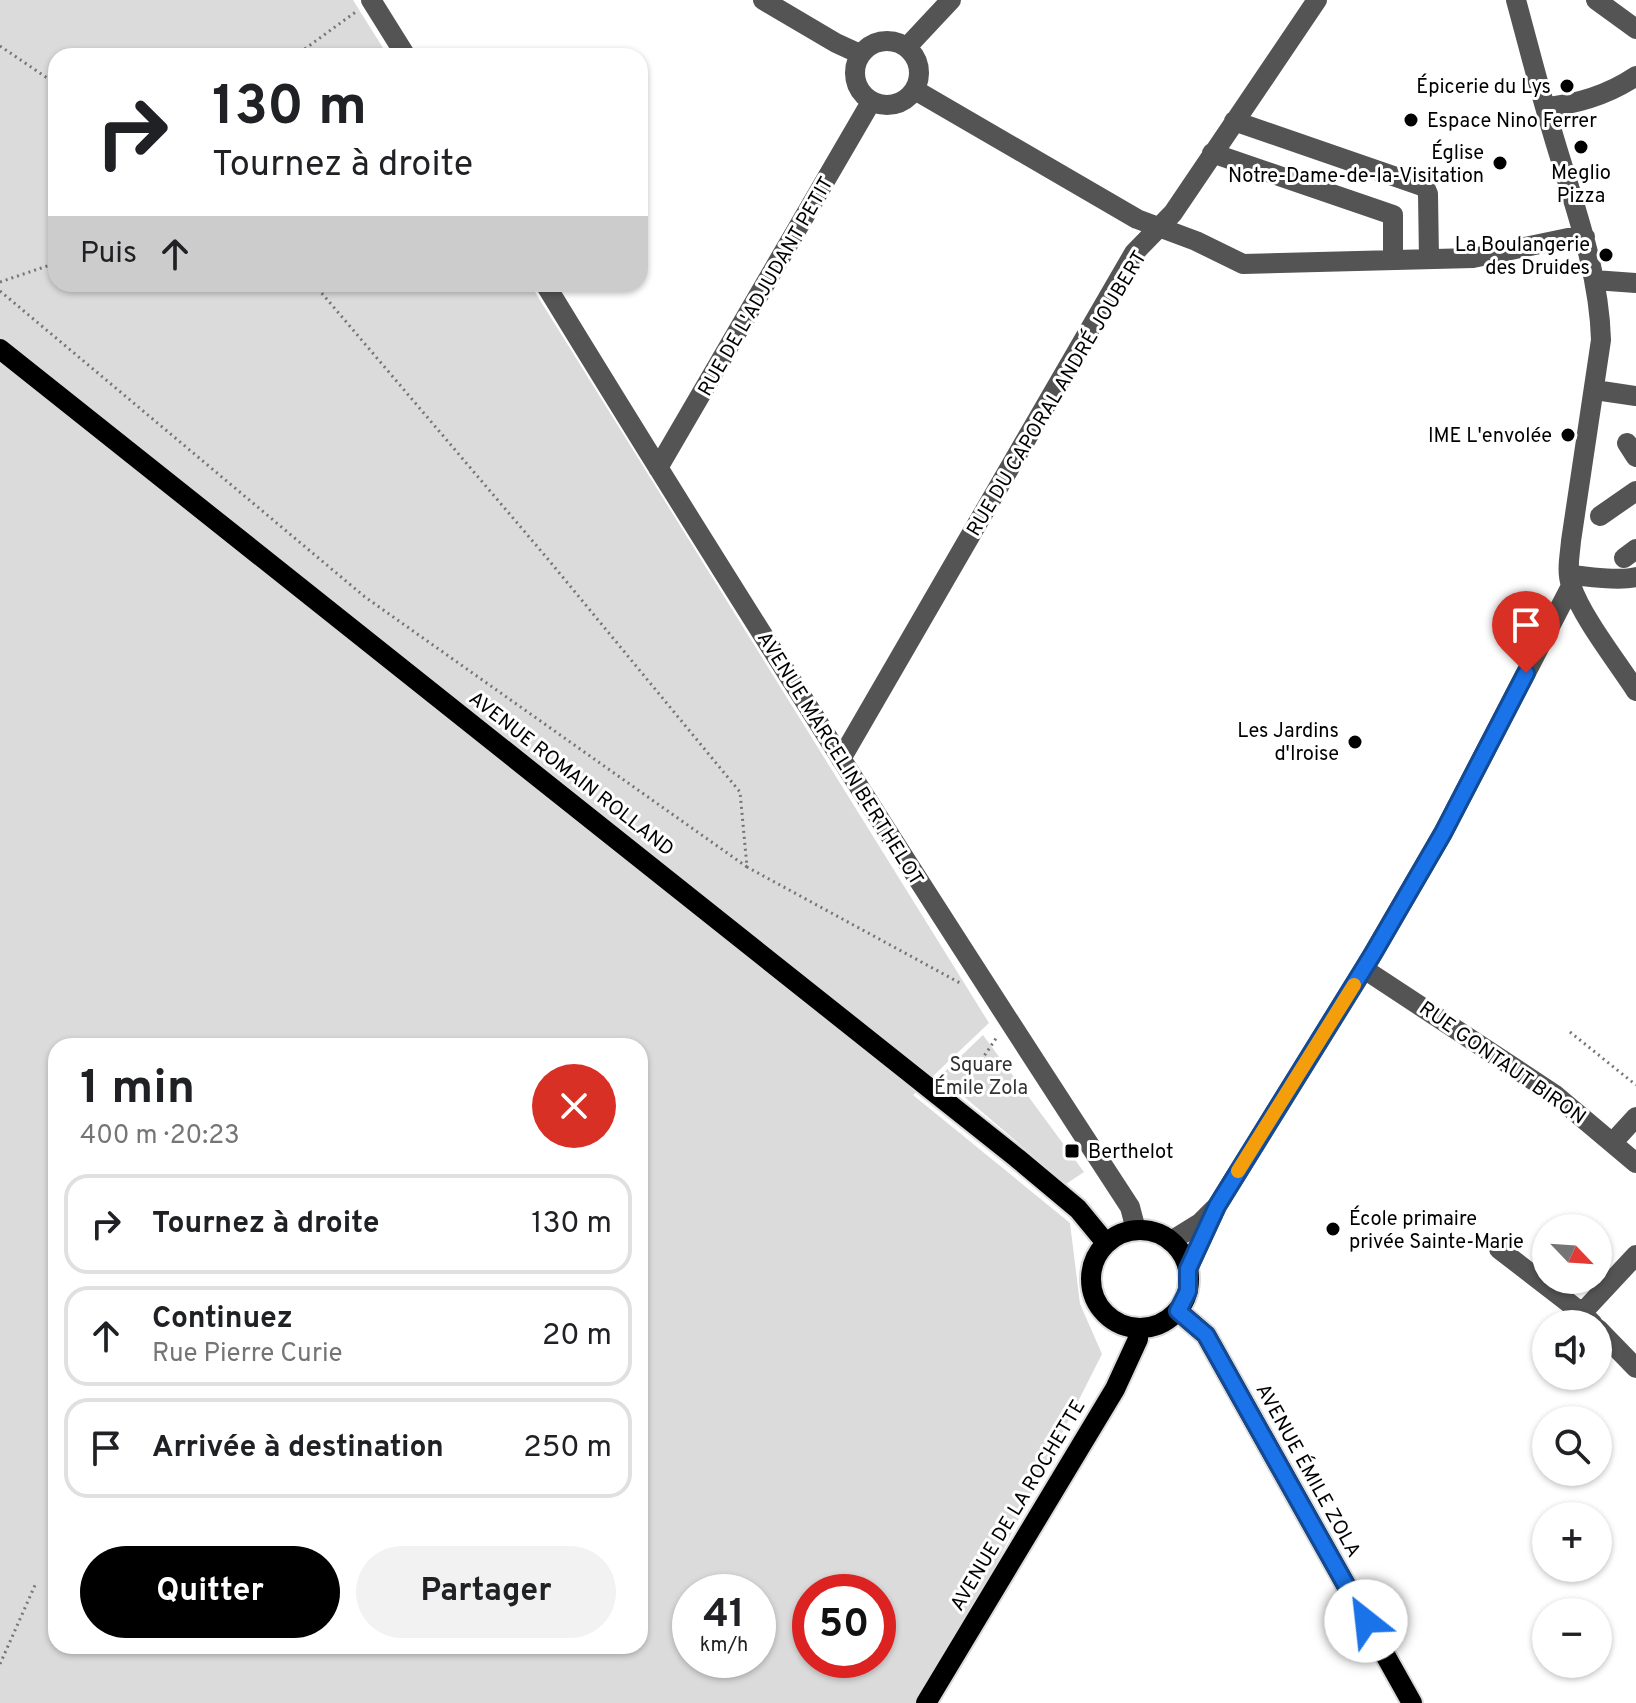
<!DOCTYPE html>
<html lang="fr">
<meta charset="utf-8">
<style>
body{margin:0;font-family:Overpass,sans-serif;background:#f2f2f2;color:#202124;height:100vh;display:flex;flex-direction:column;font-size:30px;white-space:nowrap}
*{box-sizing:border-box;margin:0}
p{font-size:26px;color:#757577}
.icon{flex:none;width:44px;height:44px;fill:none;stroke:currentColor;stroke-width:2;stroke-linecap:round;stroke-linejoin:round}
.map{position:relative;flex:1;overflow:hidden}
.panel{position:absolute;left:48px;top:1038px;width:600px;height:616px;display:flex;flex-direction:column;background:#fff;border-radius:24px;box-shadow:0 2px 6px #0004}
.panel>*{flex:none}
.top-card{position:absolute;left:48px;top:48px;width:600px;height:244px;border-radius:24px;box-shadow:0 2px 6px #0004;background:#fff;color:#202124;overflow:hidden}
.needle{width:52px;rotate:115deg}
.tools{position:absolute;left:1532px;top:1214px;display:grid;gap:16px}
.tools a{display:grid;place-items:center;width:80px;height:80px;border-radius:50%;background:#fff;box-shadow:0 2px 6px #0004;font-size:40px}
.speed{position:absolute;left:672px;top:1574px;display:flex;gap:16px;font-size:40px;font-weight:700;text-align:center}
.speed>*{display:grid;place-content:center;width:104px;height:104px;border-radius:50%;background:#fff;box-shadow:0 2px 6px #0004;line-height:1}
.speed small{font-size:20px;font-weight:400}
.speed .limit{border:12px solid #d22;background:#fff;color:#111}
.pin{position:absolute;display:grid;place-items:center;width:68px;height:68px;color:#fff;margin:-82px -34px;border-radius:50% 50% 50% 0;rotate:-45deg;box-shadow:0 0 8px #0007}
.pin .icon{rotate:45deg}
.me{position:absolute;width:88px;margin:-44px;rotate:331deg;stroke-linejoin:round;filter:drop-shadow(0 0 6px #0008)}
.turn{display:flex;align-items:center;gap:28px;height:168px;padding:0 32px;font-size:36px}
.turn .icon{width:104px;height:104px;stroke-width:2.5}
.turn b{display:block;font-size:56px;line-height:68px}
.then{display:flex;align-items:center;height:76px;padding:0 32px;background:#0003;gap:16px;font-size:30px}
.round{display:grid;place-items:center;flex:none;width:84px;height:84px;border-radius:42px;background:#f2f2f2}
.headline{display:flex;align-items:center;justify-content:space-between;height:136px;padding:0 32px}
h1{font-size:48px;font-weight:700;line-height:60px}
.cta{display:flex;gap:16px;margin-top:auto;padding:16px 32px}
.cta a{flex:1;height:92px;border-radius:48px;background:#000;color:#fff;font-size:32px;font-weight:700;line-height:92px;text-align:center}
.cta a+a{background:#f2f2f2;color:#202124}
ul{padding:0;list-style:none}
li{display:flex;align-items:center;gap:24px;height:100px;margin:0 16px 12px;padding:0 16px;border:4px solid #e0e0e0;border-radius:24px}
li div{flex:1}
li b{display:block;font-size:30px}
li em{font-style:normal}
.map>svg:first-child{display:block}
</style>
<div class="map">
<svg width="1636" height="1703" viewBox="0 0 1636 1703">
<rect width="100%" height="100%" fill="#fff"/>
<path fill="#dbdbdb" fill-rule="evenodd" d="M0 0H353L388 56H56V284H530L989 1023 913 1095 1070 1223 1080 1304 1102 1354 926 1703H0ZM56 1046H640V1646H56ZM690 1592H758V1660H690ZM810 1592H878V1660H810Z
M983 1035 1084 1172 1066 1184 940 1076Z"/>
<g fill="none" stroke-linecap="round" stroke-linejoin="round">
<g stroke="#dbdbdb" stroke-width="24">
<path id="major" d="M0 349 1017 1158 1078 1209 1106 1243
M1091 1279a49 49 0 1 1 98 0a49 49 0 1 1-98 0Z
M1178 1311 1206 1335 1412 1703
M926 1703 1115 1389 1138 1339V1328"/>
</g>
<path stroke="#767676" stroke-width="3" stroke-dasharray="2 4" stroke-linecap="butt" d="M0 46 56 84
M295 56 357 11
M0 282 56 263
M314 284 547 558 740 792 747 867 960 983
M0 291 365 597 747 867
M1570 1032 1636 1085
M961 1090 997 1037
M0 1664 36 1583"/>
<path stroke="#545454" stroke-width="20" d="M371 0 406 56
M763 0 836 43 860 54
M1516 0C1528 44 1539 88 1552 131 1572 200 1599 268 1601 340L1571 541C1570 555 1566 571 1571 585 1583 619 1616 660 1636 691
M1596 0 1636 29
M855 73a32 32 0 1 1 64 0a32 32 0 1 1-64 0Z
M907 47 951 0
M915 90 1137 219 1196 241 1243 264 1473 258 1568 238 1585 237
M1545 107C1578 104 1609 94 1636 76
M1234 121 1425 187 1428 194 1429 259
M1212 153 1393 215V259
M1594 280 1636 283
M545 284C735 595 931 902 1130 1207L1136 1230
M1595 390 1636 396
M1627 443 1636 457
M658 468 871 102
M1600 516 1636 491
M1624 558 1636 549
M1569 574C1584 577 1622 581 1636 577
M841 759 1134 253 1173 213 1317 0
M1364 969 1554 1094 1636 1163
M1614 1141 1636 1117
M1171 1241 1200 1223 1214 1209
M1499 1249 1582 1313
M1188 1269 1217 1206 1364 969 1443 833 1571 586
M1593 1324 1582 1313 1636 1255
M1598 1329 1636 1368"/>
<use href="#major" stroke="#000" stroke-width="20"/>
</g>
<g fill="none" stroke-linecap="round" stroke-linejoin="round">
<g stroke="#114b97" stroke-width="20">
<path id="route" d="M1366 1621 1206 1335 1178 1311 1188 1291V1269L1217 1206 1374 952 1443 833 1526 673"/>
</g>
<use href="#route" stroke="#1a73e8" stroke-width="14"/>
<path stroke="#f59e0b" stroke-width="14" d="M1238 1171 1354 985"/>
</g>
<g fill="#000" stroke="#fff" stroke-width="3">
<circle cx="1567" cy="86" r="8"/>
<circle cx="1411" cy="120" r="8"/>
<circle cx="1581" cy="147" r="8"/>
<circle cx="1500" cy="163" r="8"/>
<circle cx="1606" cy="255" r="8"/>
<circle cx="1568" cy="435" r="8"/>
<circle cx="1355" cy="742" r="8"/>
<rect x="1064" y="1143" width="16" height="16" rx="4"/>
<circle cx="1333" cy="1229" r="8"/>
</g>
<g text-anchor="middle" stroke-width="6" stroke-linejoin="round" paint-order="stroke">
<g font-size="20" fill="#000" stroke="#fff" text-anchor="end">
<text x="1551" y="93">Épicerie du Lys</text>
<text x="1427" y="127" text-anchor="start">Espace Nino Ferrer</text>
<text x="1484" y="159">Église<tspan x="1484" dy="23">Notre-Dame-de-la-Visitation</tspan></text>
<text x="1581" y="179" text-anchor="middle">Meglio<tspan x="1581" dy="23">Pizza</tspan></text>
<text x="1590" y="251">La Boulangerie<tspan x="1590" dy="23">des Druides</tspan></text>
<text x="1552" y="442">IME L'envolée</text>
<text x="1339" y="737">Les Jardins<tspan x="1339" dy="23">d'Iroise</tspan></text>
<text x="1088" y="1158" text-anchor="start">Berthelot</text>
<text x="1349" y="1225" text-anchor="start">École primaire<tspan x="1349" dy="23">privée Sainte-Marie</tspan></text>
</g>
<g font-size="20" fill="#000" stroke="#fff">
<text transform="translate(765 286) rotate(-60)" y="7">RUE DE L'ADJUDANT PETIT</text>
<text transform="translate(1056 393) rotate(-59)" y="7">RUE DU CAPORAL ANDRÉ JOUBERT</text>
<text transform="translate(841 758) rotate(58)" y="7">AVENUE MARCELIN BERTHELOT</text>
<text transform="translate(572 773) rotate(38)" y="7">AVENUE ROMAIN ROLLAND</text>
<text transform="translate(1503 1062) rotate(35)" y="7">RUE GONTAUT BIRON</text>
<text transform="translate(1309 1470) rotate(61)" y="7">AVENUE ÉMILE ZOLA</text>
<text transform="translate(1017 1505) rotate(-59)" y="7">AVENUE DE LA ROCHETTE</text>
</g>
<g font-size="20" fill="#323232" stroke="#fff">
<text x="981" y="1071">Square<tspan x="981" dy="23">Émile Zola</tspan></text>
</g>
</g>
</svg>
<div class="tools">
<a><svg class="needle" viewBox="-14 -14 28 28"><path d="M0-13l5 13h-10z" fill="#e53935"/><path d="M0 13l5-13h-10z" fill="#757577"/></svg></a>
<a><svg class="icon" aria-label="sound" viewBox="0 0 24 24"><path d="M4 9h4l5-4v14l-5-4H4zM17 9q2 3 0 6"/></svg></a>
<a><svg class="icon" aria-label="search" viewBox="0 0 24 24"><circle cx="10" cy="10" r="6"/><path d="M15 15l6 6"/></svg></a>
<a>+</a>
<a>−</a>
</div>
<div class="speed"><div>41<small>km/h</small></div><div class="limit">50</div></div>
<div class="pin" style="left:1526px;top:673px;background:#d93025"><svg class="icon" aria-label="arrive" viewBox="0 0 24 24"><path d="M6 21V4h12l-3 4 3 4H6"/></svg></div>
<svg class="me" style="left:1366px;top:1621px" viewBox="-20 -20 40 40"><circle r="19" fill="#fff"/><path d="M0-13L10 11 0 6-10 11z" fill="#1a73e8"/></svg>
<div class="top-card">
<div class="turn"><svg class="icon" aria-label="right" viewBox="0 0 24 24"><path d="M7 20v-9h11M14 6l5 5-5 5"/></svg><div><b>130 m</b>Tournez à droite</div></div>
<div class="then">Puis<svg class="icon" aria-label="ahead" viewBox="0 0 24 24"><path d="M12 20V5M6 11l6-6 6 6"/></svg></div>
</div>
<section class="panel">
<div class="headline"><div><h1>1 min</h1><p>400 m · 20:23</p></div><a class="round" style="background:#d93025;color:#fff"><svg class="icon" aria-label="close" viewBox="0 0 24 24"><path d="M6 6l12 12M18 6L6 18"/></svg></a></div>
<ul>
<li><svg class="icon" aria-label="right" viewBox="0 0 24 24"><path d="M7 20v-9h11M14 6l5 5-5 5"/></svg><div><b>Tournez à droite</b></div><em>130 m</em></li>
<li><svg class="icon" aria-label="ahead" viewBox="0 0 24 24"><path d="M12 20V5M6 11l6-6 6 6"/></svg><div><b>Continuez</b><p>Rue Pierre Curie</p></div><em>20 m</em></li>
<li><svg class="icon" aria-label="arrive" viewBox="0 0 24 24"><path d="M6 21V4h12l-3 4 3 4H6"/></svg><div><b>Arrivée à destination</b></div><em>250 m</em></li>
</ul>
<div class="cta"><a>Quitter</a><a>Partager</a></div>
</section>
</div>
